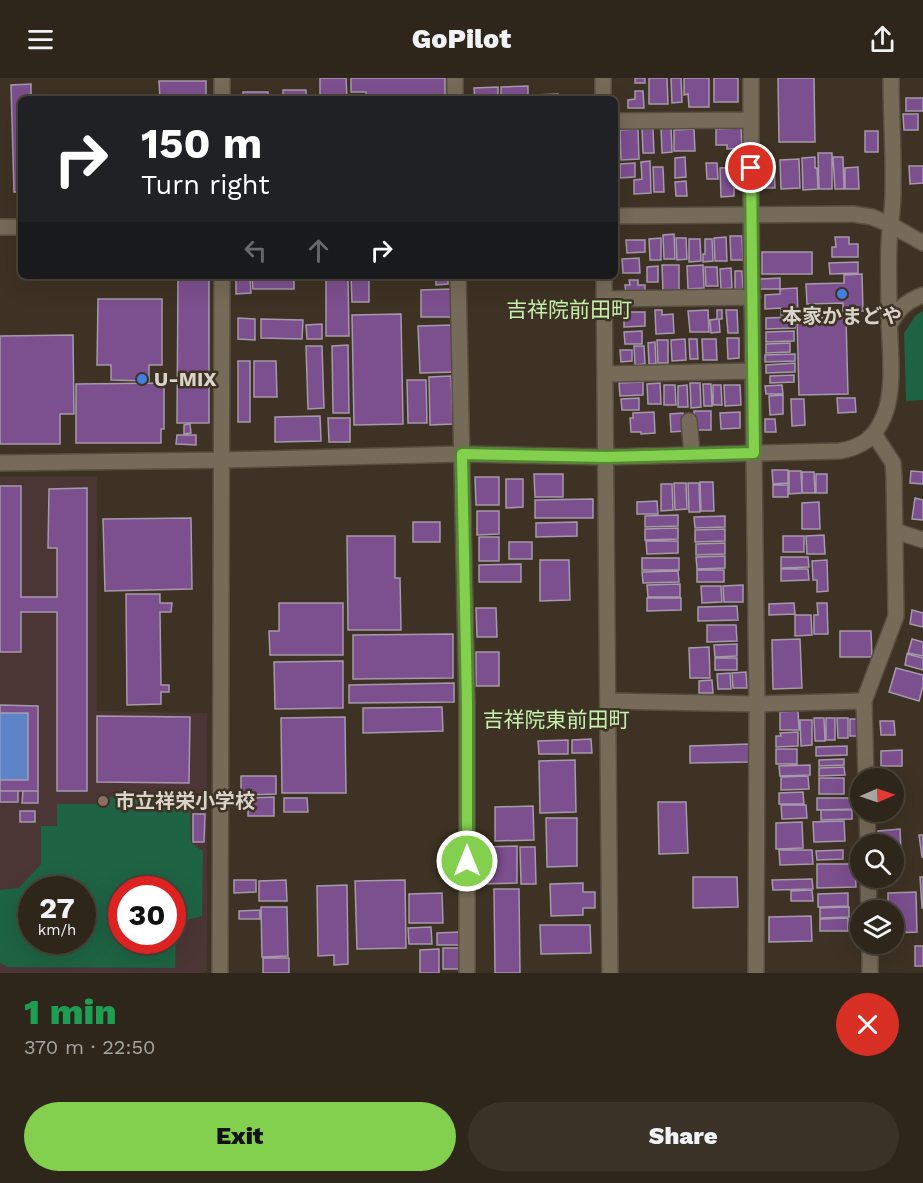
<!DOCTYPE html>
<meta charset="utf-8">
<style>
body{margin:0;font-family:"Work Sans","Noto Sans JP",sans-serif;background:#3a3227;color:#f1f3f6;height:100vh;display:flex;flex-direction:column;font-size:22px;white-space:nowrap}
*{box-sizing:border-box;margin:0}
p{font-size:20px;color:#a7a5a2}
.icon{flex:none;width:33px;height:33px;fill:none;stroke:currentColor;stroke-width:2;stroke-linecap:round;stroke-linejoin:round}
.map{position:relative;height:895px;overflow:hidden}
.drawer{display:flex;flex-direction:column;background:#2e261a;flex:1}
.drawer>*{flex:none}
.guide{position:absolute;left:18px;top:18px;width:600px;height:183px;border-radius:9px;box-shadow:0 6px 24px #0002,0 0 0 2px #494339;background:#202124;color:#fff;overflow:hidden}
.needle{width:39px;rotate:88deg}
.fabs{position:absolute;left:850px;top:690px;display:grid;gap:12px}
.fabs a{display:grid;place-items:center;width:54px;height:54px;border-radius:50%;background:#2e261a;box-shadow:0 6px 24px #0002,0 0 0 2px #494339;font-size:30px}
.speed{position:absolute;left:18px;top:798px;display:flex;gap:12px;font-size:30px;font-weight:700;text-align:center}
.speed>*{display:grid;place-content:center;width:78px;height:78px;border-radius:50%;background:#2e261a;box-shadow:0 6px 24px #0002,0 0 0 2px #494339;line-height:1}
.speed small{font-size:15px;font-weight:400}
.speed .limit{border:9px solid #d22;background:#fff;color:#111}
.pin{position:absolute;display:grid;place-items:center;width:51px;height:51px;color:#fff;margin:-26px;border:3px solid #fff;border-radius:50%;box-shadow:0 2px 6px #0007}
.me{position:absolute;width:66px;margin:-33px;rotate:0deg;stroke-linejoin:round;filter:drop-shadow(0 0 4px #0008)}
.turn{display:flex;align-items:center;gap:21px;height:126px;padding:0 24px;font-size:27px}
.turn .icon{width:78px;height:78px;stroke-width:2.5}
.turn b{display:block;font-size:42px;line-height:51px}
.lanes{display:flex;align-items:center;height:57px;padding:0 24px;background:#0003;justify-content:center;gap:30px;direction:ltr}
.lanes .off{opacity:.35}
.round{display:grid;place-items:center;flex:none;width:63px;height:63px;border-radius:32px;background:#3a3227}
.summary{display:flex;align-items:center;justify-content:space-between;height:102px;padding:0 24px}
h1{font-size:36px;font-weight:800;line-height:45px;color:#1e9e55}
.button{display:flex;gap:12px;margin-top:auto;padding:12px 24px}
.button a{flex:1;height:69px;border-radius:36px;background:#83d04f;color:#111;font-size:24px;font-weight:800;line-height:69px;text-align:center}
.button a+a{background:#3a3227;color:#f1f3f6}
header{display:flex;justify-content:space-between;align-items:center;height:78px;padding:0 24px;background:#2e261a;font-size:27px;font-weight:800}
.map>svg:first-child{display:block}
</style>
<header><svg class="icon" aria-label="menu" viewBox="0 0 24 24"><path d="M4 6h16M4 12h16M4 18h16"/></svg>GoPilot<svg class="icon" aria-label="share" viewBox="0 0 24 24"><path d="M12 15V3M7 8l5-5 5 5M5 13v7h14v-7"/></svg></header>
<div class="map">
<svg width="923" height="895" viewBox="0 0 923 895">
<rect width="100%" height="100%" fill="#3d3223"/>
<path fill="#4b3635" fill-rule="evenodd" d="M0 399H97V633L207 635V892L203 895H0ZM32 812H82V862H32ZM122 812H172V862H122Z"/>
<path fill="#1e6344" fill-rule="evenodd" d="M923 233V322L906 323 904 255 916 237Z
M97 719 180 720 190 732 191 765 203 773 202 838 176 845 175 890 8 889 0 885V812L19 810 41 786V748H57V726H96ZM32 812H82V862H32ZM122 812H172V862H122Z"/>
<path fill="#5e83c6" stroke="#839bc7" stroke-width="1.5" d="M0 635H28V702H0Z"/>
<path fill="#7c4f8e" stroke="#a599ab" stroke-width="1.5" d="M320 0H346L347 21H320Z
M351 0H445V21H366V14H351Z
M635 0H645V5H635Z
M649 0H667L668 26H649Z
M671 0H681L682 24 672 25Z
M684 0H709V29H689L688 16 684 17Z
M714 0H738V24H714Z
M778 0H814L815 64H779Z
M159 3H206V21H160Z
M31 6V21H21V114H14L11 7Z
M528 8V21H501V9Z
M498 9V21H475L474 10Z
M283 12H306V21H283Z
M635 13H643L644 30H628V22L635 21Z
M243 14H268V21H243Z
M558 16V21H535L534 17Z
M906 20H923V33H906Z
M903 36H918V52H904Z
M661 49H671L672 74 662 75Z
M741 50 742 70 727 71V67H716V51Z
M638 51 639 81 621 82 620 52Z
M642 51H653L654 75H643Z
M694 51 695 73H674V52Z
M865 53H878V74H865Z
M818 75H832V111H819Z
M685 79 686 99 675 100V80Z
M815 79V90H817L818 111 803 112 802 80Z
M833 79H843L844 111H835Z
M799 81 800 110 781 111 780 82Z
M650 83 651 115 634 116V102L642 101 641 84Z
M760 84H774L775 110H761Z
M635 85V99L620 100V86Z
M706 85H717L718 101H707Z
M909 88H923V105L910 106Z
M653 89H663L664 114H654Z
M740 89 741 110H734V118L721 119 720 90Z
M858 89 859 111H845V90Z
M686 103 687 118H676L675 104Z
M674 156 675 181H664L663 157Z
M730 158H742L743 182H731Z
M726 159 727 183H715L714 160Z
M835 159H849V166H858V179H832V169H836Z
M661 160V182H650L649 161Z
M676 160H686L687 181 677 182Z
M689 161H700L701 183 689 184Z
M705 161H712L713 183 703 184V176H705Z
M626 162H645V174L627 175Z
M762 174H812V196H762Z
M639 180 640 195H623L622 181Z
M858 184V195L830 196 829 185Z
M662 187H679V212L663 213Z
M703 187 704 210 688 211 687 188Z
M658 188V204H647V189Z
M705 189H717L718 208H706Z
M731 190 732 210 721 211 720 191Z
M735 193H742L743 211H735Z
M862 196 863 233 843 234V225L807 226 806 206 844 205V197Z
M178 198H209V345H177Z
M236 198H250L251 215 236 216Z
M252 198H294V211H253Z
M326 198H348L349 258H326Z
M351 198H369V224H352Z
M436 198H456V199L448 200V206L436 207Z
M780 200V211H760V201Z
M629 202H638V207H645V215L626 216 625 207H630Z
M797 210 798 236 781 237V230L765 231V217L780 216V211Z
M451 211V239H421V212Z
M98 221H162V287H149V303L111 302V287H97Z
M655 232H662V237L673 236 674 255 656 256Z
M708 232 709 254H690L688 233Z
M717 232H722V241H719L720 254 711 255 710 242 717 241Z
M726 232H737L738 255H728Z
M624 234H645V248L624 249Z
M401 236 403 346 354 347 352 237Z
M794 239 795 250 766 251V240Z
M846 239 848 316 799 317 797 240Z
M238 240 255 241V262L238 261Z
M261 241 303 242 302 261 261 260Z
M322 246V261H307L306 247Z
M454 247 455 294 420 295 418 248Z
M642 253V266H625L624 254Z
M794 253V263L766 264V254Z
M73 257 74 336H60V366H0V258Z
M727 260H739V280L728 281Z
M685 261 686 282 672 283 671 262Z
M689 261H697L698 281H690Z
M702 261H716L717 282H703Z
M657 262H668V285H658Z
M655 264 656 286H649L648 265Z
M790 265V274L766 275V266Z
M348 267 349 335H333L332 268Z
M306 268H322L324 330 308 331Z
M634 268H644L645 286 635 287Z
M620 272H632V283L621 284Z
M795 276V283L765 284V277Z
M238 283H250V344H238Z
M254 283H276L277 319H254Z
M795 285V294L766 295V287Z
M794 297V304L770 305V298Z
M451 298 453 346 430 347 429 299Z
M407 302H426L427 345H408Z
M643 304V317L620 318 619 305Z
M164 305V351H161V365H76V306Z
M660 305 661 326H648L647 306Z
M690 305H700L701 329 691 330Z
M703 306H711L712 328H704Z
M664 307H675L676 327H664Z
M687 307 688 329H678V308Z
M713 307H721L722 327H713Z
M724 307H740L741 327 725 328Z
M782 307 783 316H766L765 308Z
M783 317V336L770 337 769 318Z
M639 320V332H622L621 321Z
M837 320H855L856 334 838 335Z
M791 321H804L805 347 792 348Z
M694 333H711V352H695Z
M654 334 655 355 641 356V354H631L630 340H633V335Z
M740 334V350L721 351 720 335Z
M683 335 684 353 671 354 670 336Z
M320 338 321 363 275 364V339Z
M328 340H350V364H329Z
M765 341H775L776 354H765Z
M190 346 191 355 184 356V347Z
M177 357H196V367L176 366Z
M772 392H788V405L773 406Z
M789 393H801L802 415 789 416Z
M911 393 923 394V406L910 405Z
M802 394H814L815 415H802Z
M534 396H563V419H535Z
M816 396H827V415H816Z
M475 399H499V427H476Z
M506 401H523V429L506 430Z
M700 404H713L714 433H701Z
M674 405H686L687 431 675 432Z
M688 405H699L700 434H689Z
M661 406H672L673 432 661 433Z
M773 407H788V419H773Z
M0 408H21V519H57V470H48L49 411 87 410V713H57V534H21V574H0Z
M915 420 923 422V442L912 441Z
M593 421V440H535V422Z
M657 423 658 436H637V424Z
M819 424 820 451H802V425Z
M477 433H499V456L477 457Z
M678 437V448L645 449V438Z
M725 438V449L695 450 694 439Z
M191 440 192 511 105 513 103 441Z
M413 444H440V464H413Z
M577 444V458L536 459V445Z
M678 450V461L645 462V451Z
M725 451V463L695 464V452Z
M824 457 825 476H807L806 458Z
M347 458H395V500H400L401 552H348Z
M783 458H804V474H783Z
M479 459H499V483H479Z
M646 463H678V475L647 476Z
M509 464H532V481H509Z
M725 465V476L696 477V466Z
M725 478V490L697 491 696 479Z
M781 479H808L809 489 781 490Z
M642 480H679V492H642Z
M540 482H569L570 522 540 523Z
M827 482 828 513 817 514V502H813L812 483Z
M521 486V504H479V487Z
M781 491H808L809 502 781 503Z
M697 492H724V504H697Z
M678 493 679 504 643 505 642 494Z
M680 506V519H648L647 507Z
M743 507V524H724L723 508Z
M701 508H721L722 524 702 525Z
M126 516H160V525H172L171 534H160L161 607H169V614H161V626L127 627Z
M647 520H681V532L647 533Z
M279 525H343V577H270L269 553H279Z
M794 525 795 536 769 537V526Z
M817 525H827L828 556H814V537H818Z
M737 528 738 542 698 543V529Z
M476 530H496L497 559H477Z
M912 532 923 535V549L910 546Z
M795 537H811L812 557 795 558Z
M707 547H736L737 563 707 564Z
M840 553H871L872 579H840Z
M453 556V600L353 601V557Z
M800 561 802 610 773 611 772 562Z
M912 561 923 564V578L908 575Z
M737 566V578L715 579 714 567Z
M709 569 710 600H690L689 570Z
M476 574H499V608H476Z
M907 576 923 580V592L905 587Z
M715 580H737V592H715Z
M343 583V630L275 631 274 584Z
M896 590 923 597V608L919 623 889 614Z
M746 594 747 610H733L732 595Z
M730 595 731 611H718L717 596Z
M712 602 713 615H699V603Z
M454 605V624L349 625V607Z
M0 627 38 628V713H0V702H28V635H0Z
M442 629 443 653 363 655V630Z
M798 633 799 652H780V634Z
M97 638 190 639 189 705 97 704Z
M345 639 346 715H282L281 640Z
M814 640H824L825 663H815Z
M826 640H835V662H826Z
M837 640H848V660H838Z
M850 641H860V658H850Z
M800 642H812V667L801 668Z
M880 643H894L895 657H881Z
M798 654V668L776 669V658H781L780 655Z
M591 661 592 675H572V662Z
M568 662V676H539L538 663Z
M750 666 751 684 690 685V668Z
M847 668V677L816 678V669Z
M776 671H797V686H776Z
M902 672V688H881V673Z
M844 681V687L819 688V682Z
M575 682 576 734 540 735 539 683Z
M810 687V697L780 698 779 688Z
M844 689 845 697 819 698V690Z
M241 698H276V716L241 717Z
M808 698 809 711 781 712V699Z
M819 700H844V716H819Z
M0 713H18V724H0Z
M23 713H38V725H22Z
M803 714 804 726H779V715Z
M274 719V738H248V720Z
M284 720H307L308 734H284Z
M817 720H855L856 731 817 732Z
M658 724H686L688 775 659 776Z
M781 727H806L807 740 782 741Z
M533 728 534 762 495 763V729Z
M821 732H852V741L821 742Z
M20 733H35V744H20Z
M193 736H205L204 764H193Z
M546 740H577V788L547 789Z
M844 743 845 763 814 764 813 744Z
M802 744 803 770 776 771V745Z
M900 751 901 772H894V766H879L878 753Z
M919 757H923V779H922Z
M517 768V805L483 806 482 769Z
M520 769H535L536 806H521Z
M779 772H812L813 786 780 787Z
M843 772V781L817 782 816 773Z
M817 786H855L856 809 817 810Z
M693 799H737L738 829 693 830Z
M920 799H923V830H922Z
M812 801 813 811 773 812 772 802Z
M234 802H256V814L234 815Z
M286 802 287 823H259V803Z
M405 802 406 870 357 871 355 803Z
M583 805V814H595V830H583V837L551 838 550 806Z
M347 807 348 886 334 887V877L318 878 317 808Z
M494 811H519L520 895H495Z
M812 812 813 823H791V813Z
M916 814 917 854 894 855V832H885V829H888V815Z
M442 815 443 845H409V816Z
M848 815V828L818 829V816Z
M261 829H287L288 878 262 879Z
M849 829V839L820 840V830Z
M260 832V841H239V833Z
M811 838 812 863 769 864V839Z
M848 840V853H820V841Z
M540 847H590L591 875 541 876Z
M431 849 432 866H409L408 850Z
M460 854V867H437V855Z
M915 868H923V888H915Z
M443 870H460V891H443Z
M439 871V895H420V872Z
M263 880H289V895H263Z"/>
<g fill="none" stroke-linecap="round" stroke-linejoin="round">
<g stroke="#574e41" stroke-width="18">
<path id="minor" d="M455 0V21
M603 0V21
M751 0V137L757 626 756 895
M222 21V0
M615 43 751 42
M615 138 853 136 872 139 891 147 923 165
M0 149H21
M458 198 467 626V895
M604 198 610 895
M604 221 753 219
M889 248C898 231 905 224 923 217
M605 296 753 293
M689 343 692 376
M0 385 222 382 462 376 606 379 840 373C862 369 875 360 884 338 896 310 889 265 889 234 889 211 888 188 889 165 890 148 893 131 893 115 894 77 891 38 891 0
M895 453 923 462
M608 623 757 626 864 623
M866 700 864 623 896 538 894 399 893 385 874 356
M867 734 868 766
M868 800 869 832
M870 866V895
M220 895 222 198"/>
</g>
<use href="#minor" stroke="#766a59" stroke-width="15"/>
</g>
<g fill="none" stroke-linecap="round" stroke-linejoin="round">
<g stroke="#558733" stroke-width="15">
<path id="route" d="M467 783V626L462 376 606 379 754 375 751 90"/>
</g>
<use href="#route" stroke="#83d04f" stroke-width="10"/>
</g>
<g fill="#3f7fe0" stroke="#3d3223" stroke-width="2">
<circle cx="842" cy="216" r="6"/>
<circle cx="142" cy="301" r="6"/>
</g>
<circle fill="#8d6e63" stroke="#3d3223" stroke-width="2" cx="103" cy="723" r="6"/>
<g text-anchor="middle" stroke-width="5" stroke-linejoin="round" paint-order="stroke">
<g font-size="20" font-weight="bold" fill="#dad3ca" stroke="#3d3223" text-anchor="start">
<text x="842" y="245" text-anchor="middle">本家かまどや</text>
<text x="154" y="308">U-MIX</text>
<text x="115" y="730">市立祥栄小学校</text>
</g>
<g font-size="21" fill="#c5f0ad" stroke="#3d3223">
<text x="569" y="239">吉祥院前田町</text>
<text x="556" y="649">吉祥院東前田町</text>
</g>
</g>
</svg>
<div class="fabs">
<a><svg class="needle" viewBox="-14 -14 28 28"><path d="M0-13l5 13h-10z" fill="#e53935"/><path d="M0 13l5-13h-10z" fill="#a7a5a2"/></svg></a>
<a><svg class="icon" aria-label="search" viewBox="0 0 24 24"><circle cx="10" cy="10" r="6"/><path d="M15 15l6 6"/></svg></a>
<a><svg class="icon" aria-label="layers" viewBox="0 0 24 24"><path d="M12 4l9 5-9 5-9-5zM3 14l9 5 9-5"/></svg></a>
</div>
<div class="speed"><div>27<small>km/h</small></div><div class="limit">30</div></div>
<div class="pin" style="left:751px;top:90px;background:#d93025"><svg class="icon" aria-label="arrive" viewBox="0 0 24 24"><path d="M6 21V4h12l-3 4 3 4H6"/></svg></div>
<svg class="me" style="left:467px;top:783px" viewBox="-20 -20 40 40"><circle r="17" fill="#83d04f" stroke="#fff" stroke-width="3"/><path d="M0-11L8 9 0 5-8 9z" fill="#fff"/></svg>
<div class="guide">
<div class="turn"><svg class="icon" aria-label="right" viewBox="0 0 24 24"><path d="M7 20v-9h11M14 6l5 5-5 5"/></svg><div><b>150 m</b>Turn right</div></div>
<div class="lanes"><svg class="icon off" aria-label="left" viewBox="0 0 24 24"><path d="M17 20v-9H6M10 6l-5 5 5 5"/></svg><svg class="icon off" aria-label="ahead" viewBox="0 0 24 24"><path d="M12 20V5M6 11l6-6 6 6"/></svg><svg class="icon" aria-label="right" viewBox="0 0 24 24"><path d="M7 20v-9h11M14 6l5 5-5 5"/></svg></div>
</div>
</div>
<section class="drawer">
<div class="summary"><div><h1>1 min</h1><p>370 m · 22:50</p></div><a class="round" style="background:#d93025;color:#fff"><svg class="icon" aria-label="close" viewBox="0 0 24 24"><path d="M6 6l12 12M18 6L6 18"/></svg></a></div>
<div class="button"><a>Exit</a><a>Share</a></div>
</section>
